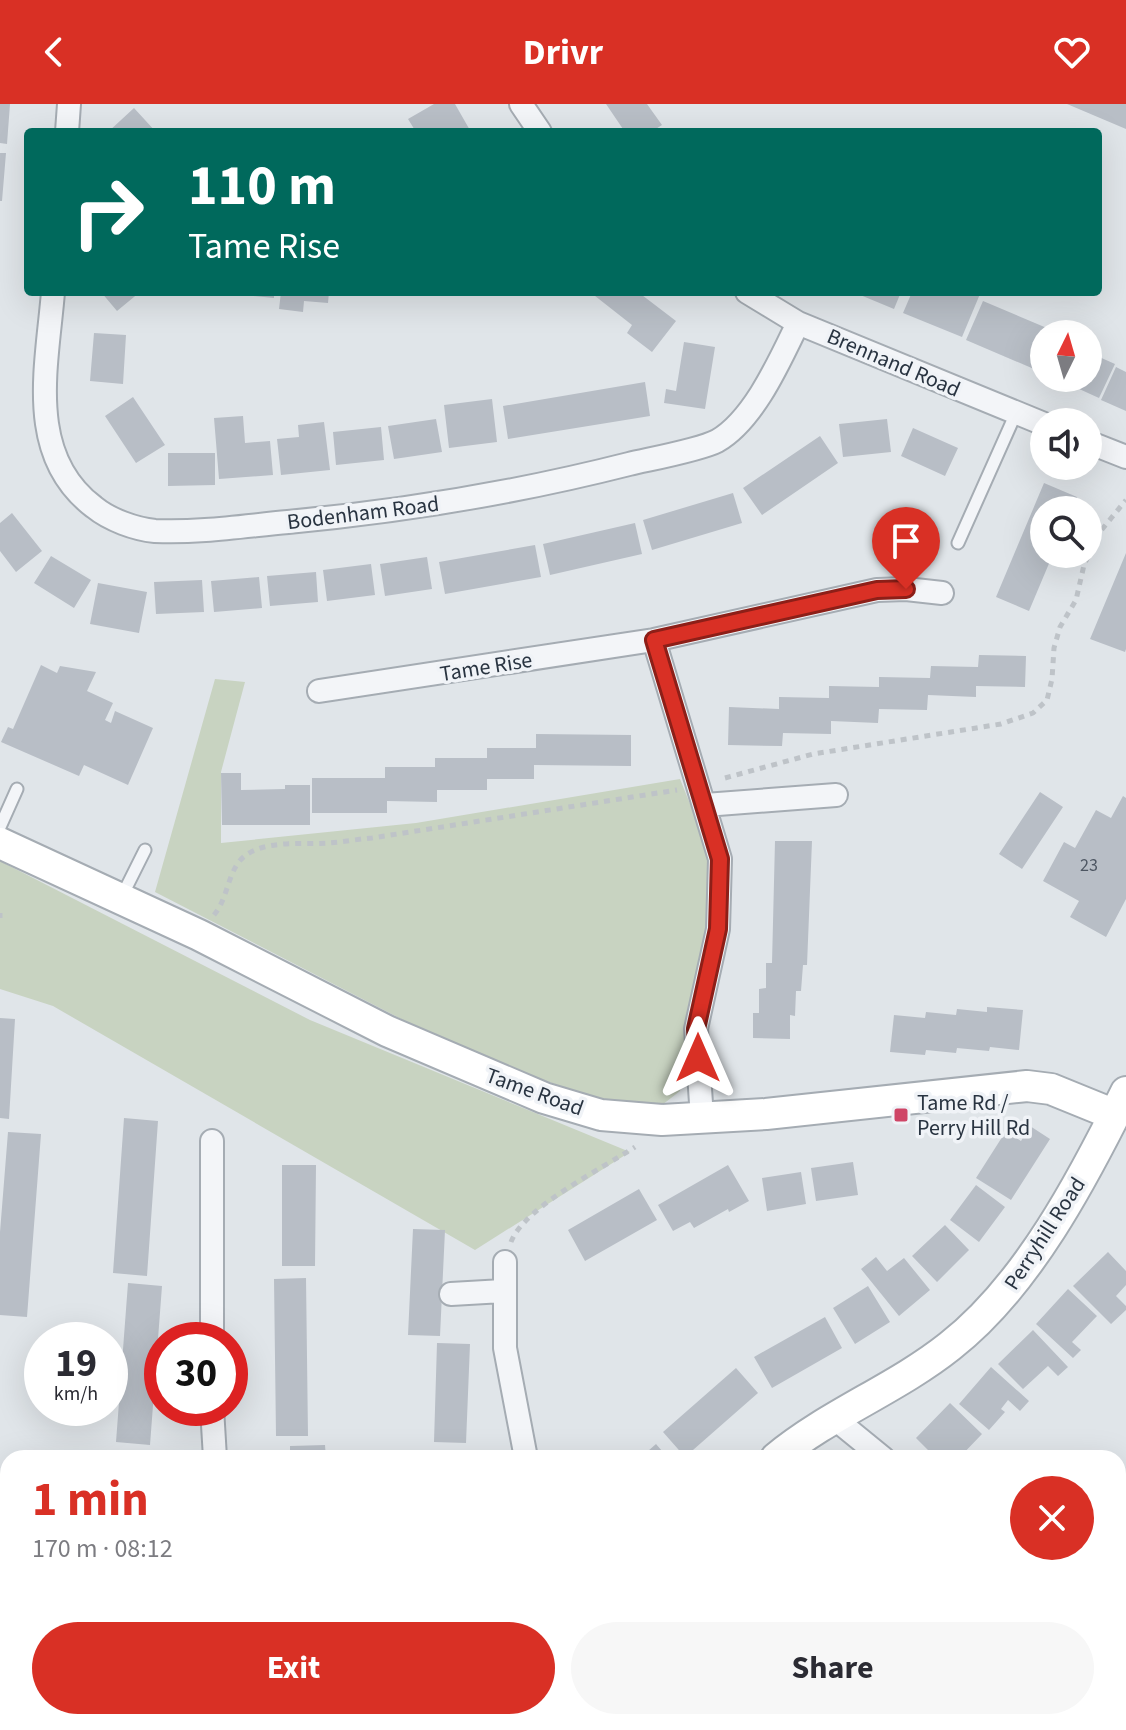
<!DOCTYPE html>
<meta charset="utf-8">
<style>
body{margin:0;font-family:"Source Sans 3",sans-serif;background:#f7f7f7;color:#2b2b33;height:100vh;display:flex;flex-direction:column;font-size:30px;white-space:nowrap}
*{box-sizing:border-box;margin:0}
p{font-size:26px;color:#7c7c81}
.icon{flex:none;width:44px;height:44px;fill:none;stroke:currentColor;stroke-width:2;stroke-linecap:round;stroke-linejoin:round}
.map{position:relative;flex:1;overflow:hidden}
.panel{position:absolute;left:0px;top:1346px;width:1126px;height:280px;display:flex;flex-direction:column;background:#fff;border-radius:24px 24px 0 0;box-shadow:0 8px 32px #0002}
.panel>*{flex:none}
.hud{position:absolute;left:24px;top:24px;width:1078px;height:168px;border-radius:8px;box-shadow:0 8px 32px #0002;background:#00695c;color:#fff;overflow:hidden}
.needle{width:52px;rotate:5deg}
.tools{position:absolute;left:1030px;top:216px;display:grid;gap:16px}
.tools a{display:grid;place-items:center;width:72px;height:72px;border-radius:50%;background:#fff;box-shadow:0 8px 32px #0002;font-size:40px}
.speed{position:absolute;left:24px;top:1218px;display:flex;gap:16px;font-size:40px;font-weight:700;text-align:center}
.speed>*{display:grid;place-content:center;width:104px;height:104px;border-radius:50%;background:#fff;box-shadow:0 8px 32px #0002;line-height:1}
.speed small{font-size:20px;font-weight:400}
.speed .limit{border:12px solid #d22;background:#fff;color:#111}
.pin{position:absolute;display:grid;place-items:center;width:68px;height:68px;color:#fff;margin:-82px -34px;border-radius:50% 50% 50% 0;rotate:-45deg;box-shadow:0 0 8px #0007}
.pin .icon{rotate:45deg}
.me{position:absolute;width:88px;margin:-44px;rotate:0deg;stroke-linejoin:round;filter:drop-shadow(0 0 6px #0008)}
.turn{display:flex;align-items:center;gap:28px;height:168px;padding:0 32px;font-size:36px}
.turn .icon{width:104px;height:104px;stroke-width:2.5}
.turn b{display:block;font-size:56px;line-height:68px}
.round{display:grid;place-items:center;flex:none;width:84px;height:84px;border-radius:42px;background:#f7f7f7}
.headline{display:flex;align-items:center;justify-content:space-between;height:136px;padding:0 32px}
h1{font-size:48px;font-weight:700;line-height:60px;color:#d93025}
.cta{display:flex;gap:16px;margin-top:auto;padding:16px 32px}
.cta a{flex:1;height:92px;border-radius:48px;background:#d93025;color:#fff;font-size:32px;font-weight:700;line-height:92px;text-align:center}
.cta a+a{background:#f7f7f7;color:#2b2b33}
header{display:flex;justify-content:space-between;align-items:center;height:104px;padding:0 32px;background:#d93025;color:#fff;font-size:36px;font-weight:700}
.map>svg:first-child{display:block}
</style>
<header><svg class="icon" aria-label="back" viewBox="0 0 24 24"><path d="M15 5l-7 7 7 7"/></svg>Drivr<svg class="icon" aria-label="heart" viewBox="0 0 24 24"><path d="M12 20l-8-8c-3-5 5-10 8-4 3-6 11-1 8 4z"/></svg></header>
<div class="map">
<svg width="1126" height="1626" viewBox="0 0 1126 1626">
<rect width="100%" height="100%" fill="#e0e5e9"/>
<path fill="#c8d3c1" d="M215 575 245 578 221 668V739L416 719 680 675 713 757 712 820 691 904 684 971 680 987 662 1001 621 1003 471 951 155 788Z
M0 757 310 916 630 1048 475 1146 53 902 0 885Z"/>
<path fill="#b8bec6" d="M0 0H10L7 40 0 39Z
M434 0H455L471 28H416L408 15Z
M606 0H647L662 21 651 28H625Z
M1067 0H1126V25Z
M134 4 156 28H108Z
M0 49H6L2 97H0Z
M101 188H140L117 207Z
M233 188H274V194L233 190Z
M281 188H329L328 199 304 197 303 208 279 205Z
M590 188H638L676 217 652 248 627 229 632 221Z
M853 188H901L894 205Z
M912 188H976L980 190 962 233 903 209Z
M983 197 1061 230H1044V261L1041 268 966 236Z
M94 229 126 231 123 280 90 277Z
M684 238 715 243 705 305 664 299 666 285 676 287Z
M1088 248 1115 260 1099 294 1055 274H1088Z
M1116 263 1126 268V307L1101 296Z
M645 278 650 312 508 335 503 302Z
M133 293 165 341 136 359 105 312Z
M492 295 497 338 449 344 444 301Z
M243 312 245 339 270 337 273 371 219 375 214 314Z
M436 315 442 348 394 355 388 322Z
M887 315 891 348 843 353 839 320Z
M324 318 330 366 281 371 277 335 299 333 298 321Z
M381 323 384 356 336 361 333 328Z
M913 324 958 344 945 372 901 352Z
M820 332 838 359 762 411 743 384Z
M168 349H215V381L168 382Z
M1044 379 1077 393 1072 406H1044V450H1053L1029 507 996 493Z
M733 389 742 419 652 446 643 416Z
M12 409 42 447 16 468 0 447V419Z
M635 419 642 450 550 471 543 440Z
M535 441 541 473 445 490 439 458Z
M1126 449V545L1125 548 1090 535Z
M51 452 91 476 74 504 34 479Z
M427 453 432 485 385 492 380 460Z
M371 460 375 491 327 497 323 466Z
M316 468 318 498 270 502 267 472Z
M259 473 262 504 214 508 211 477Z
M202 476 204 508 156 510 154 478Z
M98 479 147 488 139 529 90 520Z
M979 551 1026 552 1025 583 976 582V593L928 591 927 606 879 605 878 619 831 617V630L783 629 782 642 728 641 729 603 779 605V593L829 594V582L879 583V573L930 574 931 562 978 563Z
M41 561 57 569 60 562 96 568 87 587 113 599 105 616 111 619 115 607 153 624 128 681 84 661 79 672 1 638 8 623 13 625Z
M536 630 631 631V662L534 661V675H487V686H437V698L387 697V709H312V674H385V663H435V654H487V644H536Z
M221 669H241V686L285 685V681H310V721H222Z
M1040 688 1063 703 1022 765 999 750Z
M1123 692 1126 694V795L1106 833 1070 813 1079 797 1043 777 1064 738 1075 744 1096 706 1111 714Z
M775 737H812L807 861H803L801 887H796L795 912 790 911V935L753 934V909H759V885L766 884V859H772Z
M987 903 1023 906 1019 946 990 943 989 947 957 944 956 949 926 946 925 951 890 948 894 911 925 914 926 908 956 911 957 905 987 908Z
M0 914 15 915 9 1015 0 1014Z
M124 1014 158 1017 147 1172 113 1169Z
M1030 1022 1050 1035 1011 1096 976 1074 1006 1027 1021 1037Z
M8 1028 41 1030 27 1213 0 1211V1128Z
M853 1058 858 1091 816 1097 811 1064Z
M282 1061H316L315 1162H282Z
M728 1061 749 1097 729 1108 728 1105 694 1124 690 1118 673 1127 658 1101Z
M801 1068 806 1100 767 1107 762 1074Z
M976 1081 1005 1103 979 1138 950 1116Z
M639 1085 657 1116 585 1157 568 1126Z
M945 1121 969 1146 937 1178 912 1152Z
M413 1125 445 1126 440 1232 408 1231Z
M1108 1148 1126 1167V1181L1116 1192 1126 1202V1206L1111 1220 1073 1182Z
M876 1153 887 1167 904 1154 930 1186 899 1212 861 1165Z
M306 1174 308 1332H276L274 1175Z
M128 1179 162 1182 150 1341 116 1338Z
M868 1182 890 1218 855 1240 833 1204Z
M1068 1185 1097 1212 1072 1238 1081 1246 1073 1254 1036 1220Z
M825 1213 842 1244 772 1284 754 1253Z
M1033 1226 1068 1263 1058 1272 1048 1262 1023 1285 998 1260Z
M437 1239 470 1240 466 1339 434 1338Z
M991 1263 1029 1297 1020 1307 1008 1296 1001 1305 1005 1308 989 1326 959 1300Z
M736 1264 758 1289 685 1353 663 1328Z
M950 1299 982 1330 959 1354H926L931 1349 916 1334Z
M656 1340 668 1354H640Z
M325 1341 326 1354H290V1342Z
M482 1347 483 1354H457L456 1353Z
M1118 1437 1126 1444V1489L1118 1483Z
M0 1463 7 1464 6 1492H0Z
M1118 1600 1126 1605V1626H1080L1075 1623 1078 1618H1118Z
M22 1618H56L55 1626H21Z
M236 1618H297L299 1626H238Z
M325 1618H391L392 1626H326Z
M466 1618H502L500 1626H465Z
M674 1618H703L699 1626H689Z"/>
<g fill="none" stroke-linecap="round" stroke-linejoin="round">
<g stroke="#a5acb3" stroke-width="15">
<path id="lane" d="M958 439 1016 309
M0 723 17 685
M121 794 145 746"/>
</g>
<g stroke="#a5acb3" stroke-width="26">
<path id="street" d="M521 0 540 28
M67 28 69 0
M53 188C47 262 25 351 94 403 110 416 135 425 155 427 200 429 244 422 288 418 405 407 515 389 629 360 650 355 700 346 717 337 754 316 780 256 798 219
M747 188 798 219 1044 320
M1088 338 1126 353
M654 536 720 755 718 825 696 925 702 1014
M319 587 654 536 877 486 906 485 942 489
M705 701 836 691
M212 1037V1236
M505 1158V1244L526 1354
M451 1190 503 1187
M212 1304 215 1354
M834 1314 883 1354
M0 1402 8 1408
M1118 1544 1126 1548
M122 1626V1618"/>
</g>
<g stroke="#a5acb3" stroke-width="34">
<path id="secondary" d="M0 739 199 831 387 927 544 994 601 1011 662 1016 766 1010 1027 982 1051 985 1115 1011
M776 1354C829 1310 896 1285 950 1242 1027 1182 1083 1075 1126 988
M581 1626 586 1618"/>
</g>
<path stroke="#bec3c8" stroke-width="5" stroke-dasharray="6 6" stroke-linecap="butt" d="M725 674 813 650 1001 620 1033 609 1047 596 1052 575 1054 544 1060 523 1076 496 1084 461 1099 429 1126 396
M0 809V814
M214 811C227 795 227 775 238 759 256 734 302 741 328 739 343 738 358 735 372 734L677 686
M511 1138C524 1103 603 1064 635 1043"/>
<use href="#lane" stroke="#f3f5f8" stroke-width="11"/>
<use href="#street" stroke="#f3f5f8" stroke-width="22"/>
<use href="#secondary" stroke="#fff" stroke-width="30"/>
</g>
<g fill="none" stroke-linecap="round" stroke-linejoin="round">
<g stroke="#8d1f18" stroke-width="20">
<path id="route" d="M698 954 696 925 718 825 720 755 654 536 877 486 906 485"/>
</g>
<use href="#route" stroke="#d93025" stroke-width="14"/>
</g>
<rect fill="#cf4566" stroke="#f0f3f7" stroke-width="3" x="893" y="1003" width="16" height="16" rx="4"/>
<g text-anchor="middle" stroke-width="7" stroke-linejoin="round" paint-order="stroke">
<g font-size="18" fill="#4d5662">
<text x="1089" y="767">23</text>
</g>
<g font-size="22" fill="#293441" stroke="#f0f3f7">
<text transform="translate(894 258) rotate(23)" y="8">Brennand Road</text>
<text transform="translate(363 408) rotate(-7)" y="8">Bodenham Road</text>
<text transform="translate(486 562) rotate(-9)" y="8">Tame Rise</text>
<text transform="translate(535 987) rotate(20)" y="8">Tame Road</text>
<text transform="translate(1044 1129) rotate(-57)" y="8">Perryhill Road</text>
</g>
<g font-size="22" fill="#293441" stroke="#f0f3f7" text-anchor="start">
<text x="917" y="1006">Tame Rd /<tspan x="917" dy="25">Perry Hill Rd</tspan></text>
</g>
</g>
</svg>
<div class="tools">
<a><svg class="needle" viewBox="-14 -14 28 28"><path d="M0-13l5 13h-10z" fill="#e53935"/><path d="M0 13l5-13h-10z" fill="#7c7c81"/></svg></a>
<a><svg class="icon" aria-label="sound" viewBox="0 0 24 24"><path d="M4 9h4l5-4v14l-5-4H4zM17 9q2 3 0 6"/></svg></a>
<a><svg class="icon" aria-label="search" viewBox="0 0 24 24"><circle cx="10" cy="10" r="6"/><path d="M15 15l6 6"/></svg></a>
</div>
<div class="speed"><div>19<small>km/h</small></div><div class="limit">30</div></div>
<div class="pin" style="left:906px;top:485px;background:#d93025"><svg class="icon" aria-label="arrive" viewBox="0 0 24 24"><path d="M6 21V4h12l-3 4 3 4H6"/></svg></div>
<svg class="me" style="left:698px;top:954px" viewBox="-20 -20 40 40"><path d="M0-17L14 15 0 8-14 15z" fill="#d93025" stroke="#fff" stroke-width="4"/></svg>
<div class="hud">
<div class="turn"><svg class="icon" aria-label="right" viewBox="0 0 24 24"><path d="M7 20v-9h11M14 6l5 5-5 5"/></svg><div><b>110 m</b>Tame Rise</div></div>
</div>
<section class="panel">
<div class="headline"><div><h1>1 min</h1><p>170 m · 08:12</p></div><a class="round" style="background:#d93025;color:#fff"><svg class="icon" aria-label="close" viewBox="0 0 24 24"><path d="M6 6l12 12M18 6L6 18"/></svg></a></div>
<div class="cta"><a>Exit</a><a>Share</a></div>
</section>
</div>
